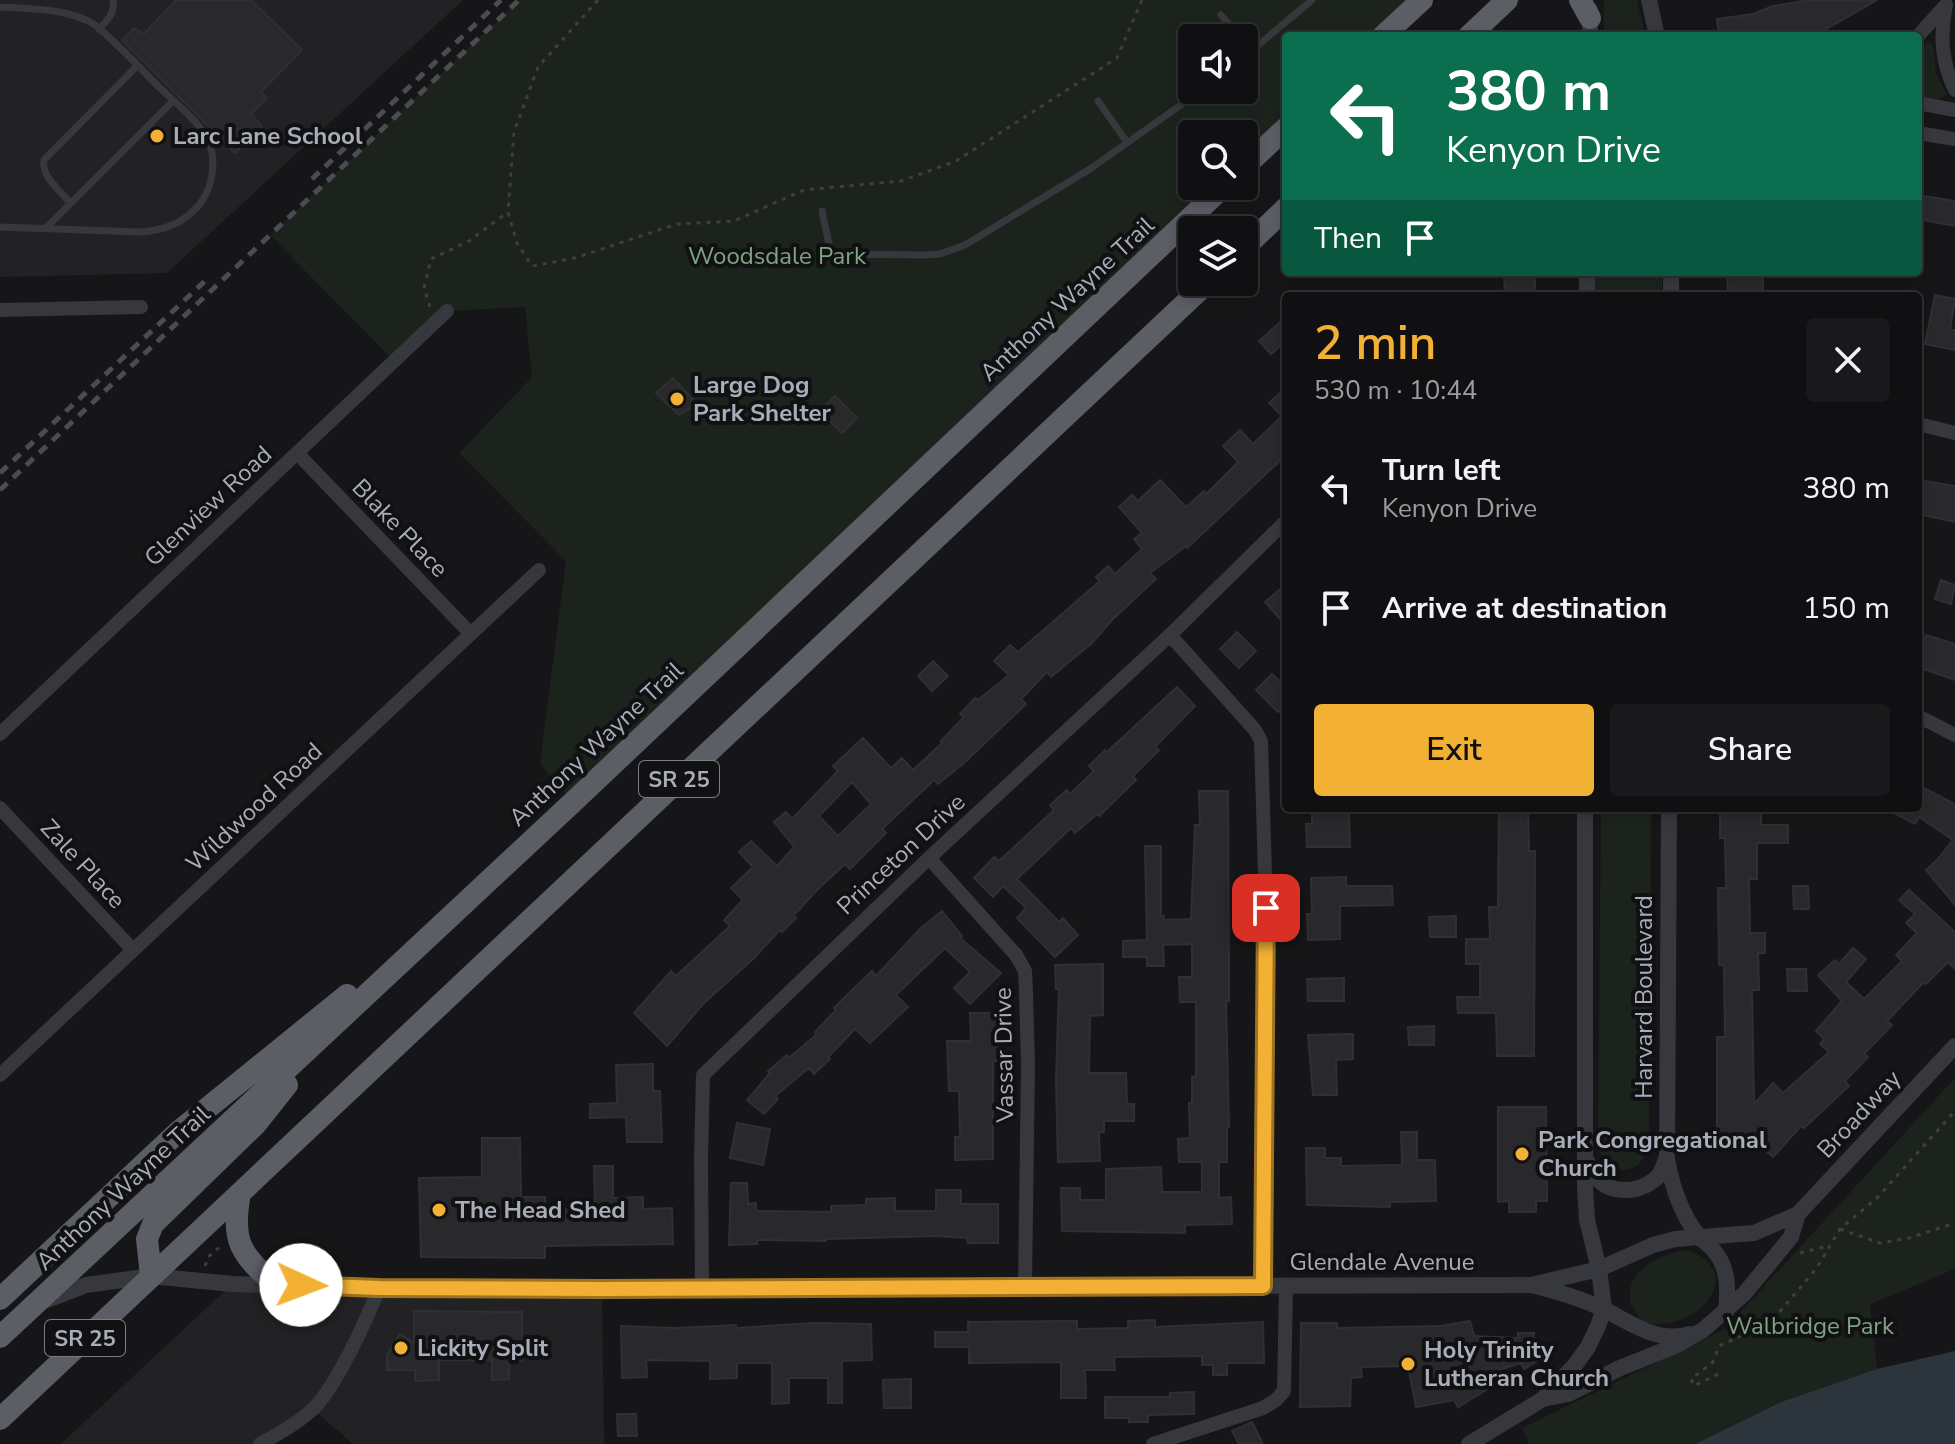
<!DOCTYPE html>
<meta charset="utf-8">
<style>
body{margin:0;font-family:"Nunito Sans",sans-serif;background:#19191b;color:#f1f3f6;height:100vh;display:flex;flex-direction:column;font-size:30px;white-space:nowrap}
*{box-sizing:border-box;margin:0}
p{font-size:26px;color:#9c9d9f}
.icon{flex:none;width:44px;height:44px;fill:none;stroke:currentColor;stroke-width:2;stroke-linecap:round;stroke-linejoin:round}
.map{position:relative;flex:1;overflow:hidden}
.sheet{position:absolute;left:1282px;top:292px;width:640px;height:520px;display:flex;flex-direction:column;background:#101012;border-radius:8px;box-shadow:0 4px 12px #0003,0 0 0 2px #303032}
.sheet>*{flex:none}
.top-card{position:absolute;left:1282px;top:32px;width:640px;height:244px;border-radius:8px;box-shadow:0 4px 12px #0003,0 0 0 2px #303032;background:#0b6e4f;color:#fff;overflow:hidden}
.tools{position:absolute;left:1178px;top:24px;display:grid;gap:16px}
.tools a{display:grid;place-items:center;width:80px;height:80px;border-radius:8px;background:#101012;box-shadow:0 4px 12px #0003,0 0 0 2px #303032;font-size:40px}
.pin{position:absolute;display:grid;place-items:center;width:68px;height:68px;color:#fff;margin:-34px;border-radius:16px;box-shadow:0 4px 12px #0006}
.me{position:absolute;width:88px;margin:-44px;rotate:92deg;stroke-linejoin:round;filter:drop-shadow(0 0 6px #0008)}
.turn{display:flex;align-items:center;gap:28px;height:168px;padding:0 32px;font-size:36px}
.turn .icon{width:104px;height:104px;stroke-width:2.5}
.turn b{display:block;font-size:56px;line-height:68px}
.then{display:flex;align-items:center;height:76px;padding:0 32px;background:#0003;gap:16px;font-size:30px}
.round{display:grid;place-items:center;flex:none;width:84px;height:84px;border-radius:8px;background:#19191b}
.headline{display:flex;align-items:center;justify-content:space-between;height:136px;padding:0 32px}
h1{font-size:48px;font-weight:600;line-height:60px;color:#f2b134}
.primary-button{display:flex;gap:16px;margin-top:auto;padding:16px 32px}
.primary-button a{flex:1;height:92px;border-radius:8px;background:#f2b134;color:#111;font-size:32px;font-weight:600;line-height:92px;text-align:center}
.primary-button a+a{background:#19191b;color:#f1f3f6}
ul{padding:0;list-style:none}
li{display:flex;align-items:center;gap:24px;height:120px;padding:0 32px}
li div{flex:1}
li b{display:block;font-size:30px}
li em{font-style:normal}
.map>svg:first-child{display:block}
</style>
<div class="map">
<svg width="1955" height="1444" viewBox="0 0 1955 1444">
<rect width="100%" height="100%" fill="#161618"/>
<path fill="#222225" d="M0 0H463L167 273 0 277Z
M232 1284 602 1289 604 1444H353L313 1409 260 1444H61Z"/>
<path fill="#1c231d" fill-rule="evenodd" d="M519 0H1422L1384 36H1286V129L1244 168V134H1192V186H1225L573 802 540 764 566 561 459 453 532 377 525 307 447 311 394 361 270 235ZM1192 38H1244V90H1192Z
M1604 0H1637L1645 36H1604Z
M1928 42 1933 45 1936 73 1947 95 1938 99 1918 96V51Z
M1594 272H1662V296H1594Z
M1601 808H1651L1649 1148C1637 1177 1614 1177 1598 1149Z
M1955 1078V1269L1870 1304 1877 1369 1781 1402 1695 1444H1529L1522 1428 1725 1329Z
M1689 1250C1749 1274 1696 1336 1642 1322 1638 1315 1631 1307 1630 1299 1626 1268 1665 1252 1689 1250Z"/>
<path fill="#2c353c" d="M1955 1351V1444H1695L1781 1402 1877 1369Z"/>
<path fill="#29292c" stroke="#303034" stroke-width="2" fill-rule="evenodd" d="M176 0H251L302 50 261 92 267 98 251 114 262 126 235 153 122 40 134 28 144 34Z
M1810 0H1877L1821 32 1802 36H1719L1717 19 1753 14 1773 6Z
M1918 195 1955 201V226L1918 219Z
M1504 272H1535V296H1505Z
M1727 272H1763V296H1728Z
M1935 295 1955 299 1950 330H1955V350L1925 344Z
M1286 317V341L1271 354 1259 341Z
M673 378 697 404 679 415 656 393Z
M1286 387V455L1187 548 1186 546 1150 573 1156 579 1113 619 1092 643 1051 677 1047 672 1021 699 1026 704 964 763 938 784 934 780 882 829 886 833 850 869 845 864 818 889 794 915 796 918 782 932 780 930 753 959 704 1003 667 1046 634 1013 671 971 676 976 730 926 724 920 743 900 731 888 753 867 739 852 751 841 777 866 794 847 774 822 786 812 792 819 838 771 833 766 863 738 891 768 902 758 913 770 942 743 941 741 964 717 960 714 975 698 978 700 1009 675 994 661 1010 645 1018 652 1100 581 1096 577 1108 566 1115 574 1142 549 1134 539 1142 533 1119 507 1132 495 1138 501 1160 480 1186 507 1204 491 1206 494 1238 462 1223 446 1240 430 1253 444 1282 416 1269 403ZM852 782 871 804 838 836 819 816Z
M835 396 857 418 842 433 820 411Z
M1918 480 1955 486V522L1918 514Z
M1941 580 1955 585 1951 604 1935 599Z
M1286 584V626L1265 602Z
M1237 632 1256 651 1239 668 1220 649Z
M1926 635 1955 644V680L1918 667V657Z
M933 661 948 676 932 691 918 676Z
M1272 674 1286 687V704L1278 712 1256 690Z
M1177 687 1195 706 1155 747 1159 750 1133 776 1136 780 1099 816 1097 814 1075 833 1071 828 1017 879 1059 922 1063 918 1078 935 1055 957 1017 918 1026 908 1003 886 993 897 974 878 994 857 999 861 1025 837 1054 810 1050 805 1067 790 1070 794 1094 771 1089 766 1105 750 1107 752Z
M1918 785 1955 804V905L1926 870 1937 860 1953 840 1919 817 1915 824 1884 808H1918Z
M1199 791H1228L1229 1001H1226L1229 1127H1227V1162H1219V1198L1231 1197 1232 1224 1185 1225V1233L1062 1231 1061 1188H1080V1200H1106V1169L1161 1167 1162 1192H1202V1162H1179L1178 1139 1190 1138 1189 1103H1192V1077L1196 1076V1002H1180L1179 977H1192V944L1163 945 1164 966H1147V957H1123V941L1147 940 1145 846H1161V916H1164V920L1191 919 1195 825H1200Z
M1312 808H1349L1350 847H1307L1306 824H1312Z
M1499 808H1528L1529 851H1535L1534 1056H1497L1496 1013H1458L1457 997H1480V964H1466V939H1490L1489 907H1498Z
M1720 808H1761V825H1788V843H1757V879H1749L1750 933H1765V953H1758L1759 990H1752L1754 1104 1773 1083 1783 1093 1829 1052 1820 1044 1824 1039 1816 1031 1842 1001 1818 975 1835 960 1839 964 1853 948 1866 959 1846 982 1864 999 1902 961 1896 955 1917 933 1906 923 1915 914 1899 900 1909 890 1955 932V969L1948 962 1926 984 1924 982 1887 1021 1892 1025 1864 1054 1868 1057 1845 1081 1849 1086 1804 1128 1801 1126 1773 1157 1746 1133H1717V1037H1725L1724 965H1719L1718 888H1726L1725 838H1720Z
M1346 877V886H1392L1393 905 1340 906V939L1308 940 1307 914H1312L1311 878Z
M1793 886H1808L1809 909H1794Z
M942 911 962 936 960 938 1001 973 970 1004 954 988 970 972 945 948 896 995 908 1007 870 1043 855 1029 828 1057 830 1059 814 1074 809 1068 775 1096 778 1099 764 1114 747 1100 770 1073 768 1071 787 1055 789 1058 817 1034 815 1032 836 1010 834 1008 849 993 872 971 876 976 921 928Z
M1456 916V937H1430L1429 917Z
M1103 964V1015L1090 1016 1089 1073H1126L1127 1104H1134V1121H1104V1132L1099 1133 1100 1161 1058 1162 1056 1080 1059 989H1056L1055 965Z
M1787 969H1806L1807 991H1788Z
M1344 978V1001H1308L1307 979Z
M970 1013H997L998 1061H993V1159L955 1160V1137H960L959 1091H949L947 1041H971Z
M1434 1026V1045H1409L1408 1027Z
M1353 1034V1059L1336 1060 1337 1095H1313L1308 1035Z
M653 1064V1091H660L662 1142H627L626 1117 590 1118V1104L617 1103 616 1065Z
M1498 1107H1546L1547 1201H1536V1212H1509V1201L1498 1202Z
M737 1123 770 1129 763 1165 730 1158Z
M1401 1132H1417V1160H1435L1436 1201 1390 1202V1207L1307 1205 1306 1148H1325V1158H1341V1166L1402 1165Z
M482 1138H520L521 1197H545V1211L595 1207 594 1166H613V1198L643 1197V1209L672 1208 673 1244 545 1246V1258L421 1257 419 1178 482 1177Z
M731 1183H747L748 1204 756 1203V1211L831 1212V1206L866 1205V1199L895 1198V1211H936V1190H961V1204H998V1243H968L967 1238 937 1236 826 1239V1241L757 1240V1244L729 1245Z
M414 1311 522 1312V1360H509V1379L492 1380V1360H439V1380L415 1381V1370H387V1355L400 1334 414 1343Z
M1155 1320V1327L1263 1322 1264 1363H1227V1375H1213V1365H1202V1356L1114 1357 1115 1370H1085L1086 1398H1061V1362L969 1363V1347H935V1332H968V1322L1077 1321V1329L1128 1328V1321Z
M1470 1321 1474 1336 1518 1338V1333H1534L1533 1344 1540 1359 1524 1369 1521 1363 1483 1375 1486 1390 1458 1407 1454 1400 1416 1407 1408 1366 1361 1367 1362 1377 1351 1378 1350 1406 1300 1407 1301 1323H1337V1328L1441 1326Z
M815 1323 871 1324 872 1360 842 1361V1403H828V1378H789V1403L772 1404V1363H737V1378L710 1379V1361L646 1360 647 1377 622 1378 621 1326 675 1328 736 1325V1328Z
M911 1379V1408H884L883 1380Z
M1194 1392V1414L1148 1415V1422H1129V1418H1105V1397H1170V1393Z
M617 1414H636L637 1436H618Z
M1252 1422 1263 1444H1239L1232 1431Z"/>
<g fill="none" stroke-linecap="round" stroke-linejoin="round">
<path stroke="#3d3f44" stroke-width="3" stroke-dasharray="4 6" stroke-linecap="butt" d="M598 0 538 67 514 132 508 212 517 243 532 266 575 258 677 224 734 221 804 190 901 181 956 161 1117 58 1142 0
M430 307 424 288 431 259 469 241 508 212
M1840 1229 1880 1243 1909 1238 1955 1223
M1800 1253 1828 1246
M205 1266 208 1257 222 1245
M1718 1374 1694 1386 1691 1379 1713 1362 1719 1346 1770 1323 1816 1269 1840 1229 1878 1197 1955 1111"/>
<path stroke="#37383d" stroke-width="7" d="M0 7C30 9 69 8 95 25 117 43 137 65 157 85 174 102 197 119 208 140 217 160 213 188 199 205 184 223 162 231 139 232L0 227
M1221 15 1241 38
M99 29C108 20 115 13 113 0
M1244 57 1312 0
M1098 101 1127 142
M70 203C60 190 41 177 44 160L137 66
M822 211 831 254 924 255 940 254 965 245 1090 169 1202 90
M46 228 173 101"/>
<path stroke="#37383d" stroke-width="14" d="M1946 5C1940 35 1941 62 1955 90
M1918 36 1944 7
M1918 103 1955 110
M1918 133 1955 139
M0 310 141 307
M1918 424 1955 433
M297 453 471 634
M1170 635 1255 730 1261 741 1266 908 1263 1286
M1918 716 1955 735
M0 734 447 311
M0 808 133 950
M929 858 1016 955 1025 971 1026 992 1028 1064 1025 1286
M0 1075 539 570
M702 1288 701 1159 703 1075 929 858 1170 635 1286 521
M260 1444C278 1434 298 1423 313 1409 336 1387 367 1319 379 1288
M1153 1444 1263 1408 1276 1400 1284 1391 1286 1287"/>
<path stroke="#37383d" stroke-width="16" d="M1649 0 1657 36
M1590 10V36
M1587 296V272
M1671 296V272
M1669 808 1667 1159C1672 1186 1680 1212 1697 1234 1702 1241 1710 1245 1715 1252 1729 1269 1728 1291 1726 1312
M1586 1159C1589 1165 1592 1172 1596 1177 1610 1195 1639 1193 1655 1179 1662 1174 1664 1164 1667 1156
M1532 1285C1557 1292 1581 1298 1603 1309 1632 1323 1657 1344 1690 1334
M47 1300 86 1285 151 1276 232 1284 379 1288 1531 1285 1599 1269 1653 1245 1675 1239 1754 1233 1798 1214 1955 1046
M1543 1399 1568 1394 1620 1368 1675 1346 1703 1330 1744 1294 1782 1248 1791 1237 1798 1214
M1469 1444 1543 1399 1575 1365 1588 1347 1598 1326 1604 1309 1599 1269 1587 1220 1585 1187V808"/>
<path stroke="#5b5e65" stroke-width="22" d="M1580 0 1590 18
M1383 36 1422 0
M1469 36 1507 0
M1244 167 1286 128
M1244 248 1286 208
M240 1193C231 1241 240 1254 275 1284
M151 1276 147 1239 153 1224 256 1124 287 1085
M0 1299 178 1132 347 995
M0 1337 573 802 1224 186
M0 1419 1208 282"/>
<path stroke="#4a4c52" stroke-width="5" stroke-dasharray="10 8" stroke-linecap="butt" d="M312 179 501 0
M0 473 205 281
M0 490 519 0"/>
</g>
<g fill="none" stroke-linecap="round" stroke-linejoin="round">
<g stroke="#9d7322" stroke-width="20">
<path id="route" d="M301 1285 379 1288 602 1289 1263 1286 1266 908"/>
</g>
<use href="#route" stroke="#f2b134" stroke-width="14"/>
</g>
<g fill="#f2b134" stroke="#111113" stroke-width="3">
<circle cx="157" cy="136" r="8"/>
<circle cx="677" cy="399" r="8"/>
<circle cx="1522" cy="1154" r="8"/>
<circle cx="439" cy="1210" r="8"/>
<circle cx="401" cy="1348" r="8"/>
<circle cx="1408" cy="1364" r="8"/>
</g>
<g text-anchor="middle" stroke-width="8" stroke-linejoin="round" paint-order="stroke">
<g fill="#111113" stroke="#7b7e86" stroke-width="2">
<rect x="639" y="761" width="80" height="36" rx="6"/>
<rect x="45" y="1320" width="80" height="36" rx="6"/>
</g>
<g font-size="22" font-weight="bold" fill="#a8adb8">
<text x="679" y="787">SR 25</text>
<text x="85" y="1346">SR 25</text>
</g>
<g font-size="24" font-weight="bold" fill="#a8adb8" stroke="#111113" text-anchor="start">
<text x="173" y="144">Larc Lane School</text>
<text x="693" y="393">Large Dog<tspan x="693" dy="28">Park Shelter</tspan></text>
<text x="1538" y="1148">Park Congregational<tspan x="1538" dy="28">Church</tspan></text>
<text x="455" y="1218">The Head Shed</text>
<text x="417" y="1356">Lickity Split</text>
<text x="1424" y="1358">Holy Trinity<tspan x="1424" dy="28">Lutheran Church</tspan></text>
</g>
<g font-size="24" fill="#7fa381" stroke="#111113">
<text x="777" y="264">Woodsdale Park</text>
<text x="1810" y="1334">Walbridge Park</text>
</g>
<g font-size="24" fill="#a8adb8" stroke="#111113">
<text transform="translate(1067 299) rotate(-43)" y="8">Anthony Wayne Trail</text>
<text transform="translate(208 506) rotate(-43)" y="8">Glenview Road</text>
<text transform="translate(400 528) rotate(46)" y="8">Blake Place</text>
<text transform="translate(596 744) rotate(-43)" y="8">Anthony Wayne Trail</text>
<text transform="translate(254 807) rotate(-43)" y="8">Wildwood Road</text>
<text transform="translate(901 854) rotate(-43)" y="8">Princeton Drive</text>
<text transform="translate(83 864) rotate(47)" y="8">Zale Place</text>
<text transform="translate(1644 997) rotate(-90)" y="8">Harvard Boulevard</text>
<text transform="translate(1004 1055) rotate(-91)" y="8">Vassar Drive</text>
<text transform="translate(1859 1114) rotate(-47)" y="8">Broadway</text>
<text transform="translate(123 1188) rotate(-43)" y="8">Anthony Wayne Trail</text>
<text x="1382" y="1270">Glendale Avenue</text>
</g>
</g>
</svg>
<div class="tools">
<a><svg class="icon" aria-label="sound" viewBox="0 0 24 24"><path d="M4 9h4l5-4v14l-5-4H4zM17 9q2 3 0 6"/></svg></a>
<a><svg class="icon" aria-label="search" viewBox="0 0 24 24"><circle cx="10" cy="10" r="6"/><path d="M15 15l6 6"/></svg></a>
<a><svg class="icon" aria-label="layers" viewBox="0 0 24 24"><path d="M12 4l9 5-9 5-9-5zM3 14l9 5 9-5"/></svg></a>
</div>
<div class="pin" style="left:1266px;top:908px;background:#d93025"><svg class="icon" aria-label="arrive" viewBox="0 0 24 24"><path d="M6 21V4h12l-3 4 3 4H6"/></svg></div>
<svg class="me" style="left:301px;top:1285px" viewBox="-20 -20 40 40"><circle r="19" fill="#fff"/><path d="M0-13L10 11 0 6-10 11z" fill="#f2b134"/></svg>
<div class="top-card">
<div class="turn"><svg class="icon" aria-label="left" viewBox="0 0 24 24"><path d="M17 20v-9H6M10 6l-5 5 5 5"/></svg><div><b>380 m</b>Kenyon Drive</div></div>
<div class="then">Then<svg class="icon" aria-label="arrive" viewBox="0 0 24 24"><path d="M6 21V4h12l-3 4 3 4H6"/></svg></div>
</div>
<section class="sheet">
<div class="headline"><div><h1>2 min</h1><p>530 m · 10:44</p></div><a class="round"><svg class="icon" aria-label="close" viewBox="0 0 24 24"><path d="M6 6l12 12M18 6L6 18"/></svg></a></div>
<ul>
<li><svg class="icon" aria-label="left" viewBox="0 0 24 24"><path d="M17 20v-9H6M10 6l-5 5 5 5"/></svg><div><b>Turn left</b><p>Kenyon Drive</p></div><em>380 m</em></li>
<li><svg class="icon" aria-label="arrive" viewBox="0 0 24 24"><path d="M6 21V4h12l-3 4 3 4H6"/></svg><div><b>Arrive at destination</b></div><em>150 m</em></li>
</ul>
<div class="primary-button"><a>Exit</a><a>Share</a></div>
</section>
</div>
